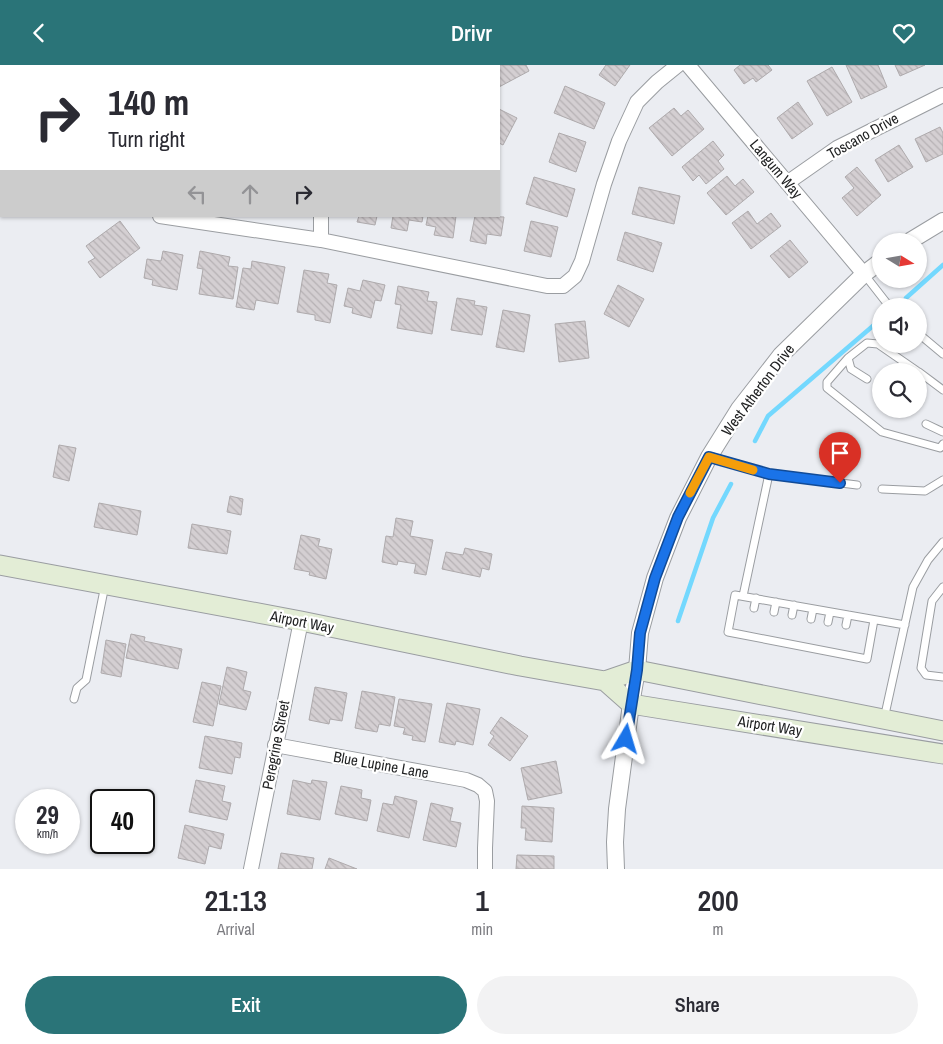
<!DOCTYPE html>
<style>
body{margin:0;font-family:"Archivo Narrow",sans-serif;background:#f2f2f3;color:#2b2b33;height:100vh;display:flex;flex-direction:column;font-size:19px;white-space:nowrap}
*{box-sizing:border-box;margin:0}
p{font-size:16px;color:#7c7c81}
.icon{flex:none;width:28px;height:28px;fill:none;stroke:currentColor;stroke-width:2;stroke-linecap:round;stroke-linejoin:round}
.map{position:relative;height:804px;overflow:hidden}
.drawer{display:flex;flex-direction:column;background:#fff;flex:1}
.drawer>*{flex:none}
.top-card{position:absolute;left:0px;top:0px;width:500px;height:152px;box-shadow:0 1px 4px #0004;background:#fff;color:#2b2b33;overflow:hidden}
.needle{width:32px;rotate:101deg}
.tools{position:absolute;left:872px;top:168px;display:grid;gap:10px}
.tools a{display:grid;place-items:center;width:55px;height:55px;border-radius:50%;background:#fff;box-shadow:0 1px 4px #0004;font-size:25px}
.speed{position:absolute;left:15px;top:724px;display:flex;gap:10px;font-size:25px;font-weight:700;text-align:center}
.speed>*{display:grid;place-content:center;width:65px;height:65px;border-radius:50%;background:#fff;box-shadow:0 1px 4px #0004;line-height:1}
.speed small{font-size:12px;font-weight:400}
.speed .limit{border:2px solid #111;border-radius:8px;background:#fff;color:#111}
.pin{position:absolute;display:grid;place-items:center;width:42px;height:42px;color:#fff;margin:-51px -21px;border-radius:50% 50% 50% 0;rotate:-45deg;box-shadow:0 0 5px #0007}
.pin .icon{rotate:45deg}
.me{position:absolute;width:55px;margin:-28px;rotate:7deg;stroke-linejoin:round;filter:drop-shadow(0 0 4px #0008)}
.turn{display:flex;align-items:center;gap:18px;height:105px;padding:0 25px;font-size:22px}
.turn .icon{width:65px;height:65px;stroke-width:2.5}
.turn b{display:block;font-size:35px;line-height:42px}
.lanes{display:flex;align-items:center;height:48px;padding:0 25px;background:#0003;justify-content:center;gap:25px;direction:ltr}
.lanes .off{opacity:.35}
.eta{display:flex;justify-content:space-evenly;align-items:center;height:85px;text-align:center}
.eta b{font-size:30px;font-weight:600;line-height:35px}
.cta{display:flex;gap:10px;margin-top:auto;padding:10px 25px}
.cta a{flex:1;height:58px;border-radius:30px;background:#2a7478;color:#fff;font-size:20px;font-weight:600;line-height:58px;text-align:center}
.cta a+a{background:#f2f2f3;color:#2b2b33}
header{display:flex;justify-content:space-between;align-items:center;height:65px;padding:0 25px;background:#2a7478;color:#fff;font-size:22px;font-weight:600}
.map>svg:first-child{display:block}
</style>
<header><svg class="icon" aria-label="back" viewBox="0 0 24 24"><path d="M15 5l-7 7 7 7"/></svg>Drivr<svg class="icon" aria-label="heart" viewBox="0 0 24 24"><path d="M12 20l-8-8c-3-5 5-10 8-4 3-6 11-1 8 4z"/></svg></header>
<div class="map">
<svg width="943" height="804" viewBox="0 0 943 804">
<defs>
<pattern id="building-back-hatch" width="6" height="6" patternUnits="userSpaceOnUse" patternTransform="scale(1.25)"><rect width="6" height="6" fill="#d4cfd2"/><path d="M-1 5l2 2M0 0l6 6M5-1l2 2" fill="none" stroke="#b6b1b4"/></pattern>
</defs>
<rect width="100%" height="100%" fill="#ebedf2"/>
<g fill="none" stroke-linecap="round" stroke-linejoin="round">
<path stroke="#73d8fe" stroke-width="4.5" d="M906 233 943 200
M755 376 768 351 881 254
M678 556 713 453 731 419"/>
</g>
<path fill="url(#building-back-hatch)" stroke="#aeaaac" d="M27 0H70V1H27Z
M483 0H526L529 6 499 22V1Z
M606 0H630L615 21 599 10Z
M740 0H768L772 5 756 17 753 13 744 19 734 5Z
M846 0H878L887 22 861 34Z
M895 0H925L900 11Z
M832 2 852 37 827 51 807 16Z
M565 21 605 38 594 64 554 48Z
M798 37 813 59 792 74 777 53Z
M674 43 681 51 688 45 704 64 672 91 649 63Z
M499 44 517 53 503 80 499 78Z
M940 62 943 68V89L926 97 915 74Z
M559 68 586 77 576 107 549 97Z
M713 76 724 90 718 96 724 104 706 119 699 110 693 116 682 102Z
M899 80 913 102 888 117 875 95Z
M857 102 881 130 857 151 842 133 854 123 845 112Z
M727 111 735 121 743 114 754 127 726 150 707 128Z
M534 112 575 124 567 152 526 139Z
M639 122 680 131 674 159 632 149Z
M748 146 757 159 771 148 781 161 751 184 732 158Z
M359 151H377L375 160 357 157Z
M393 151H423L422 157 409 155 407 166 391 163Z
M428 151H456L453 173 434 170 436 162 426 160Z
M475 151 504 152 501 171 487 169 486 179 470 176Z
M120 156 140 183 100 213 88 197 95 193 86 181Z
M531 156 558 162 551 192 524 186Z
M625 167 662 178 653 207 617 195Z
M790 175 808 197 789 213 770 191Z
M163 186 183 190 177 225 152 220 153 215 144 213 147 194 161 196Z
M200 186 230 192 228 201 238 202 233 234 199 229 203 204 197 203Z
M252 196 285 202 278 239 256 235 254 245 236 242 243 203 251 204Z
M304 205 329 209 327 218 337 220 330 258 315 255V250L297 247Z
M363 215 385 220 381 236 375 235 371 253 352 248 353 243 344 241 348 223 360 226Z
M618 220 644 234 629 262 604 249Z
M398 221 429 227 427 236 437 237 432 269 397 263 401 240 395 239Z
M457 233 475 236 474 240 487 242 482 270 451 265Z
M503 245 530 250 524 287 496 282Z
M585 256 589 293 559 297 555 259Z
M59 380 76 383 69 416 53 412Z
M230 431 243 434 241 450 227 447Z
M99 438 141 446 137 470 94 462Z
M396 453 413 456 410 471 433 475 426 510 414 508 416 499 398 496 397 500 382 497 386 471 393 472Z
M192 459 231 466 227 489 188 483Z
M301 470 320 474 318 481 332 484 326 514 309 510 310 507 294 504Z
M465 483 492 489 489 505 482 503 480 512 442 504 446 487 463 490Z
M131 569 145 572 144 576 182 584 178 604 126 593Z
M106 575 126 579 121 612 101 608Z
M227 602 247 607 243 625 251 627 246 645 219 639Z
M202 617 221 621 213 661 193 657Z
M315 622 347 628 342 656 330 654 329 659 309 655Z
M362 626 395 632 390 661 379 659 377 667 355 663Z
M399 634 432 639 425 677 412 675 413 671 403 669 405 663 394 661Z
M447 638 480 644 473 680 456 676 455 680 439 677Z
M501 652 528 671 510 696 488 680 494 671 490 668Z
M205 671 242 678 240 693 235 692 232 709 199 703Z
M556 696 562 728 528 735 521 703Z
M196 715 225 721 222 736 231 738 227 755 189 747Z
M293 715 311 719 312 715 327 717 320 755 287 749Z
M341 721 362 725 361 733 371 735 367 756 335 749Z
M395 731 417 736 409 773 377 766 383 738 393 740Z
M431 738 453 743 450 756 461 758 456 782 423 775Z
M522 741 554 743 552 777 525 775 526 763H521Z
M185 760 224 769 221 784 209 781 205 799 178 793Z
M281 788 314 793 312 804H278Z
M517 790 554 791V804H516Z
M329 793 357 804H325Z"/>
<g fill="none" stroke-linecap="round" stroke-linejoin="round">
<g stroke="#9a9da1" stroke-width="9">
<path id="service" d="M864 209 889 241
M919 269 943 289
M848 293 827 317V323L882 367 940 383 943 379
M919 307 943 325
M867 314 851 304 848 293 867 278 878 279 917 306
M926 359 943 367
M709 393 769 409 857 420
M882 424 925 426 943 415
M943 522 932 536 921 603 926 610 943 612
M743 531 769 409
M754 543 756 533
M774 547 776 537
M792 550 794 540
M811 554 813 544
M874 555 867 594 728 567 735 530 905 560
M828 557 830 547
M846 560 848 550
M74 634 77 623 86 615 105 520
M884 654 913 522 928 495 943 477"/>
</g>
<g stroke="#9a9da1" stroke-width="16">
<path id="minor" d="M106 0 107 1
M286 0V1
M688 0 864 209
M787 118 837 83 943 30
M160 151 321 175 547 221H563L575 211 582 196 604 119 619 76 637 37 657 17 678 0
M321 175V151
M275 680 466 715 478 720 485 726 487 736 485 783V804
M251 804 301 556"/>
</g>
<g stroke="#9a9da1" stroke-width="18">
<path id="tertiary" d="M910 176 943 156
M616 804 615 777 617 744 631 639 637 605 640 568 655 513 678 453 709 392 739 344 781 290 864 209 881 196"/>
</g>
<g stroke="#9a9da1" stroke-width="21">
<path id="secondary" d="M0 500 301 556 520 601 605 616 637 605 943 666
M605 616 631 639 943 689"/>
</g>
<use href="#service" stroke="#fff" stroke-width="7"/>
<use href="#minor" stroke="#fff" stroke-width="14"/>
<use href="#tertiary" stroke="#fff" stroke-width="16"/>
<use href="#secondary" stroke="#e3edd6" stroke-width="19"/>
</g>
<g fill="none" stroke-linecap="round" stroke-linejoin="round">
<g stroke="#114b97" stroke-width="12">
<path id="route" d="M626 674 637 605 640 568 655 513 678 452 709 392 769 409 840 418"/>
</g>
<use href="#route" stroke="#1a73e8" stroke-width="9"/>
<path stroke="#f59e0b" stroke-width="9" d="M690 428 709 392 753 405"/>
</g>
<g text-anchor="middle" stroke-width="4.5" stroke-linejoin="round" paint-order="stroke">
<g font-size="15" fill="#1e1f20" stroke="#fff">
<text transform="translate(863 71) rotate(-29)" y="5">Toscano Drive</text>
<text transform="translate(776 104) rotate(50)" y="5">Langum Way</text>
<text transform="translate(758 325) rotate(-53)" y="5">West Atherton Drive</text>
<text transform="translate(302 557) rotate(11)" y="5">Airport Way</text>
<text transform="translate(770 661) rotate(9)" y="5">Airport Way</text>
<text transform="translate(276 680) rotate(-79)" y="5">Peregrine Street</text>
<text transform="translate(381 700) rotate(10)" y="5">Blue Lupine Lane</text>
</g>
</g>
</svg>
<div class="tools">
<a><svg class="needle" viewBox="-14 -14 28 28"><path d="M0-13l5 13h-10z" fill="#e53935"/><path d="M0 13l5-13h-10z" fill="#7c7c81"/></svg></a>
<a><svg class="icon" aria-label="sound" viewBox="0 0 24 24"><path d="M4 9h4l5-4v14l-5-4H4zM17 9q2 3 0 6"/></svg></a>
<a><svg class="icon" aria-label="search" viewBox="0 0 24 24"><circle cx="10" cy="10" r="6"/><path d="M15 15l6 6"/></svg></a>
</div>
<div class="speed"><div>29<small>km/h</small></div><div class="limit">40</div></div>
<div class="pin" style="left:840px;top:418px;background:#d93025"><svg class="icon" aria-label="arrive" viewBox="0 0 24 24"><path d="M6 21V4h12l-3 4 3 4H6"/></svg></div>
<svg class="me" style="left:626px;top:674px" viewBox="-20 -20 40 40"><path d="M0-17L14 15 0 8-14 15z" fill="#1a73e8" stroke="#fff" stroke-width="4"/></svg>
<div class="top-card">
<div class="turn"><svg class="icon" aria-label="right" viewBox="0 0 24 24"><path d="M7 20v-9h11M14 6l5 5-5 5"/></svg><div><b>140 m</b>Turn right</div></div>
<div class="lanes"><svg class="icon off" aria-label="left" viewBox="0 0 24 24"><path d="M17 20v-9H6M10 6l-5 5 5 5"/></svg><svg class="icon off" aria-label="ahead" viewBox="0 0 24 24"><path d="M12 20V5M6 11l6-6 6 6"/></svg><svg class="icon" aria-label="right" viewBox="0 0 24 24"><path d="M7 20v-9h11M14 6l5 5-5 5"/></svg></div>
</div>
</div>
<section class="drawer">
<div class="eta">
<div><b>21:13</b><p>Arrival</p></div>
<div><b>1</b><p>min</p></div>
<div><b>200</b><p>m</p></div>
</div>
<div class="cta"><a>Exit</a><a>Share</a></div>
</section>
